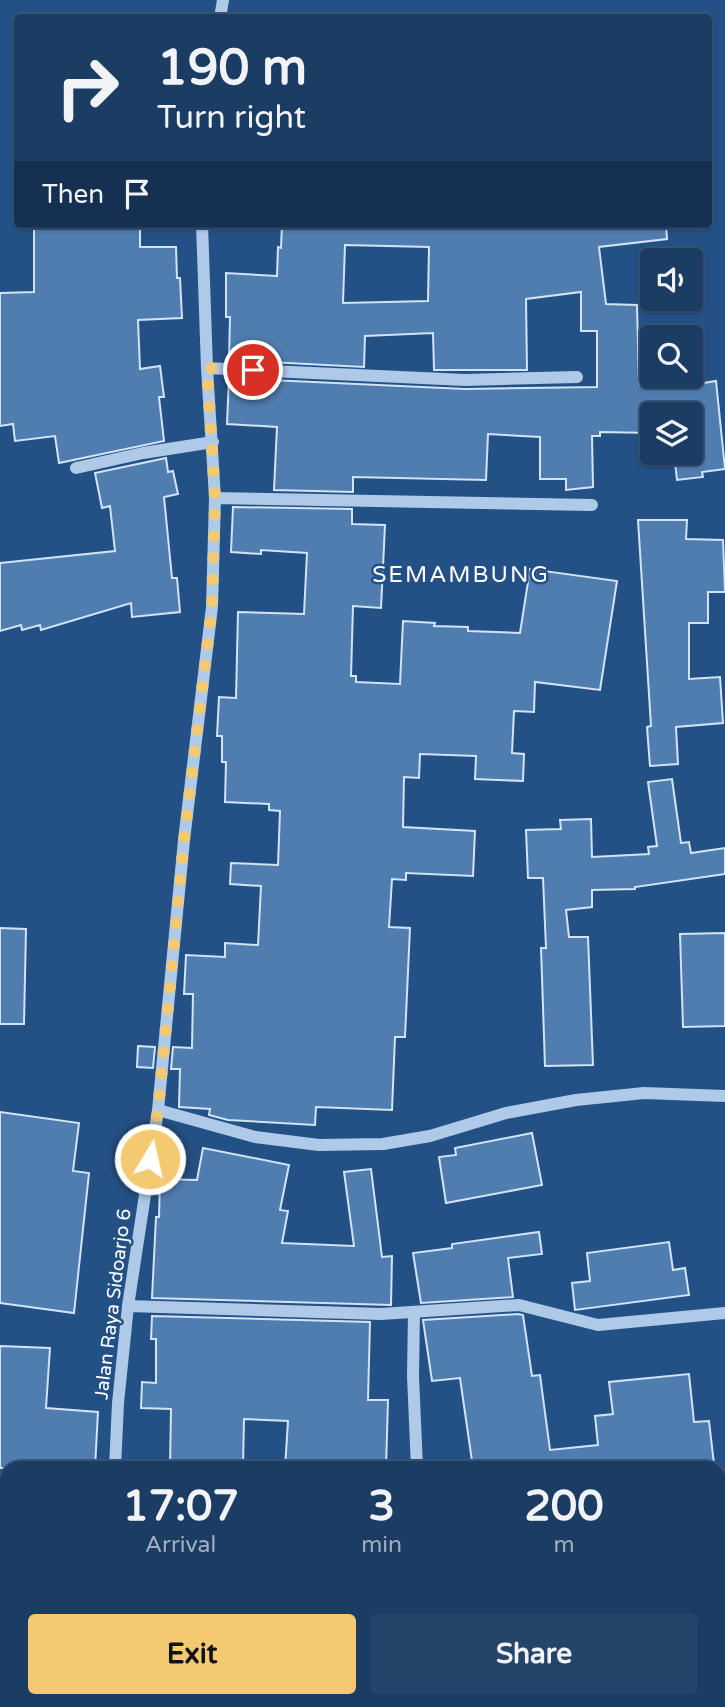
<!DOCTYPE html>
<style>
body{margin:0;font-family:"Varela Round",sans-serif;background:#24446a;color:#f1f3f6;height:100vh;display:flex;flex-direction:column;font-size:26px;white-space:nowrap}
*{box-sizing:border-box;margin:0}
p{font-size:23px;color:#a0aebf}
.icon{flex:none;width:38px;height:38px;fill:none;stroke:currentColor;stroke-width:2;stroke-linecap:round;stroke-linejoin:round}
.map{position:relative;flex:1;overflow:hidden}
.side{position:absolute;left:0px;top:1461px;width:726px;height:247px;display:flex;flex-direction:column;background:#1b3d64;border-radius:21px 21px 0 0;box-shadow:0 2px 5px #0004,0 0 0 2px #395678}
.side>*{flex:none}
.top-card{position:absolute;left:14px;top:14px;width:698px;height:214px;border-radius:7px;box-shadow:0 2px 5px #0004,0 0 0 2px #395678;background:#1b3d64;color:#f1f3f6;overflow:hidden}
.fabs{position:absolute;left:640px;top:248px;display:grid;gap:14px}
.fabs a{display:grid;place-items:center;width:63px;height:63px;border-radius:7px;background:#1b3d64;box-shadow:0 2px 5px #0004,0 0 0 2px #395678;font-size:35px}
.pin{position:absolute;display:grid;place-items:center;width:60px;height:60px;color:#fff;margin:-30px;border:4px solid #fff;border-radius:50%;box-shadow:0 2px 7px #0007}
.me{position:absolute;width:77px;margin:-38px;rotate:9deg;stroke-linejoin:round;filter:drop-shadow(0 0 5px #0008)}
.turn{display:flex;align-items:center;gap:24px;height:147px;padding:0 28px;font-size:32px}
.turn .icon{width:91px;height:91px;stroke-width:2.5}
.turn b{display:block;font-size:49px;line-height:60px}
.then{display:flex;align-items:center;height:66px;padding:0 28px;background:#0003;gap:14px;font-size:26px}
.eta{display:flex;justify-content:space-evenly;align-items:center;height:119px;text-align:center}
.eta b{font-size:42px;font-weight:800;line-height:49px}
.action{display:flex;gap:14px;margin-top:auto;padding:14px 28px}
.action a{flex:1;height:80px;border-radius:7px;background:#f3ca72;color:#111;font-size:28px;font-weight:800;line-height:80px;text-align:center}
.action a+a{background:#24446a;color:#f1f3f6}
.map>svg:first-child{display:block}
</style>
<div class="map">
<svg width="725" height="1707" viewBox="0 0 725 1707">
<rect width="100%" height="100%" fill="#245185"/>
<path fill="#507daf" stroke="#d2e3f6" stroke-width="2" fill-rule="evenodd" d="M34 224H140V247H176L177 278H180L182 318 138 320 140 369 160 366 164 397H159L164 441 59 463 55 436 15 441 13 424 0 426V293L34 292Z
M282 224H666L667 239 599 247 606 304 637 305 639 384 691 385 716 381 725 469 702 472 703 477 677 480 674 453H691V415H653V433L600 432V436H592L593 487 566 490V479H540V437L488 434 486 480 353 477V492L274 490 277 427 227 424 229 378 465 389 597 387V331H581V292L526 299 527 370H434L433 333 365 336 364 367 229 360 230 317H226V273L277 276 278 247 281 248ZM345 245 429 247 428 301 343 303Z
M166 458 168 472 173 471 178 494 164 497 172 578H177L180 612 132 617 131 603 41 630 40 625 22 630 21 625 0 631V563L115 551 110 506 102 508 95 473Z
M233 507 352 509V524L385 525 381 608 353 606 351 676H356V682L400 684 403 621 435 623 434 626 468 627V631L520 633 530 569 617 581 600 690 535 682 534 712 514 711 512 753 524 754 523 781 475 779 476 756 420 754 419 778 404 777 403 827 475 831 473 876 406 873V880L392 879 389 927 410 928 405 1037H395L392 1110 316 1107 315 1125 228 1120 209 1115 210 1109 179 1107 180 1069H171L173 1047 192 1048 193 994H184L186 955 225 957V943L258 945 261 886 230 884 231 863 278 865 280 811 269 810V804L225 802 226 762H222V736H217L219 697 236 698 238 612 304 614 307 553 261 550V554L231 552Z
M638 520H687L686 539 723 540 725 592H708V623H689V679L720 677 723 723 676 727 678 764 650 766 647 727 651 726Z
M672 779 681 843 689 842 691 853 725 848V874L635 887V889L592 890V907L566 910 569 937H588L593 1065 545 1066 541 948H546L543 878H528L526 830 561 829 560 820 591 819 592 857 649 854 648 847 657 846 648 782Z
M0 928 26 929 24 1024H0Z
M725 933V1026L683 1027 680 934Z
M138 1046 155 1047 153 1068 137 1067Z
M0 1112 79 1123 73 1171 89 1173 74 1313 0 1303Z
M532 1133 542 1185 446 1203 439 1157 456 1155 455 1148Z
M203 1148 289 1165 280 1210 288 1211 282 1243 354 1246 344 1172 371 1169 382 1257 392 1256 391 1305 152 1298 156 1217H159L160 1179 197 1180Z
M539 1232 542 1254 508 1258 513 1297 421 1303 413 1253 452 1248V1244Z
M669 1242 673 1270 685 1268 689 1295 575 1310 572 1283 590 1281 587 1253Z
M518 1314 523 1315 532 1376 540 1375 550 1450 598 1445 595 1416 613 1414 609 1382 689 1374 694 1422 709 1421 714 1464 676 1468H667V1464L623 1468H473L460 1378 432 1381 423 1320Z
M152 1316 370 1322 368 1400H388L386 1468H285L288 1421 244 1419 243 1468H170L171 1409 141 1408 142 1382 156 1383V1339H151Z
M0 1346 50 1348 46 1408 98 1412 95 1468H0Z"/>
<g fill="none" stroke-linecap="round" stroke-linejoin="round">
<path stroke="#aecae8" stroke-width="12" d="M220 18 223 0
M207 368 465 380 577 377
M76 468 143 453 213 442
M215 498 592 505
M158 1110 255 1137 319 1145 383 1144 430 1136 506 1113 576 1100 644 1093 725 1096
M128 1306 381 1314 519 1305 598 1325 725 1313
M414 1312 413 1376 417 1468
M115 1468 118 1403 128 1306 158 1110 184 840 212 607 215 498 207 368 202 224
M109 1701V1707
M400 1707 401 1701"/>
</g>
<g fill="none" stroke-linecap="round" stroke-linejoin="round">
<path stroke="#f3ca72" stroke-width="12" stroke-dasharray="0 21.6" d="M150 1159 158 1110 184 840 212 607 215 498 207 368 253 370"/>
</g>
<g text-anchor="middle" stroke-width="5" stroke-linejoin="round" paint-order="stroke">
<g font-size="19" fill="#fff" stroke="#245185">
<text transform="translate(112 1304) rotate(-83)" y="7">Jalan Raya Sidoarjo 6</text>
</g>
<g font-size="23" letter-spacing="2" fill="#fff" stroke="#245185">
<text x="461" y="582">SEMAMBUNG</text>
</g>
</g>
</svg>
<div class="fabs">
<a><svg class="icon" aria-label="sound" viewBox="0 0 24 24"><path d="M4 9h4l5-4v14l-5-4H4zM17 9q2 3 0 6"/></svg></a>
<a><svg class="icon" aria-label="search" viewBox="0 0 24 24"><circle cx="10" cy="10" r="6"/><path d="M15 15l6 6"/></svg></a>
<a><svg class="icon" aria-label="layers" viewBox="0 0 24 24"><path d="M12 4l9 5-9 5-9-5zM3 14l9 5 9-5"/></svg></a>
</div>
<div class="pin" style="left:253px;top:370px;background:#d93025"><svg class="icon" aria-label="arrive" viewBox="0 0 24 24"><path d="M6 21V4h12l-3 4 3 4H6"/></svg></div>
<svg class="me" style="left:150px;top:1159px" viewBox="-20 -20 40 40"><circle r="17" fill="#f3ca72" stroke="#fff" stroke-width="3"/><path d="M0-11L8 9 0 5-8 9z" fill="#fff"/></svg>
<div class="top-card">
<div class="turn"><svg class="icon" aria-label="right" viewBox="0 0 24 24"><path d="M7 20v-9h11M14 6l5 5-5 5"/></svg><div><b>190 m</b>Turn right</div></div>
<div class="then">Then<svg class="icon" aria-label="arrive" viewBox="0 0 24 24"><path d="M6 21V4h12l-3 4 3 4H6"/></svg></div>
</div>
<section class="side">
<div class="eta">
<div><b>17:07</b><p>Arrival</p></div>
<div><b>3</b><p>min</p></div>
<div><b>200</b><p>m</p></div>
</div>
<div class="action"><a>Exit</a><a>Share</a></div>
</section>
</div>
